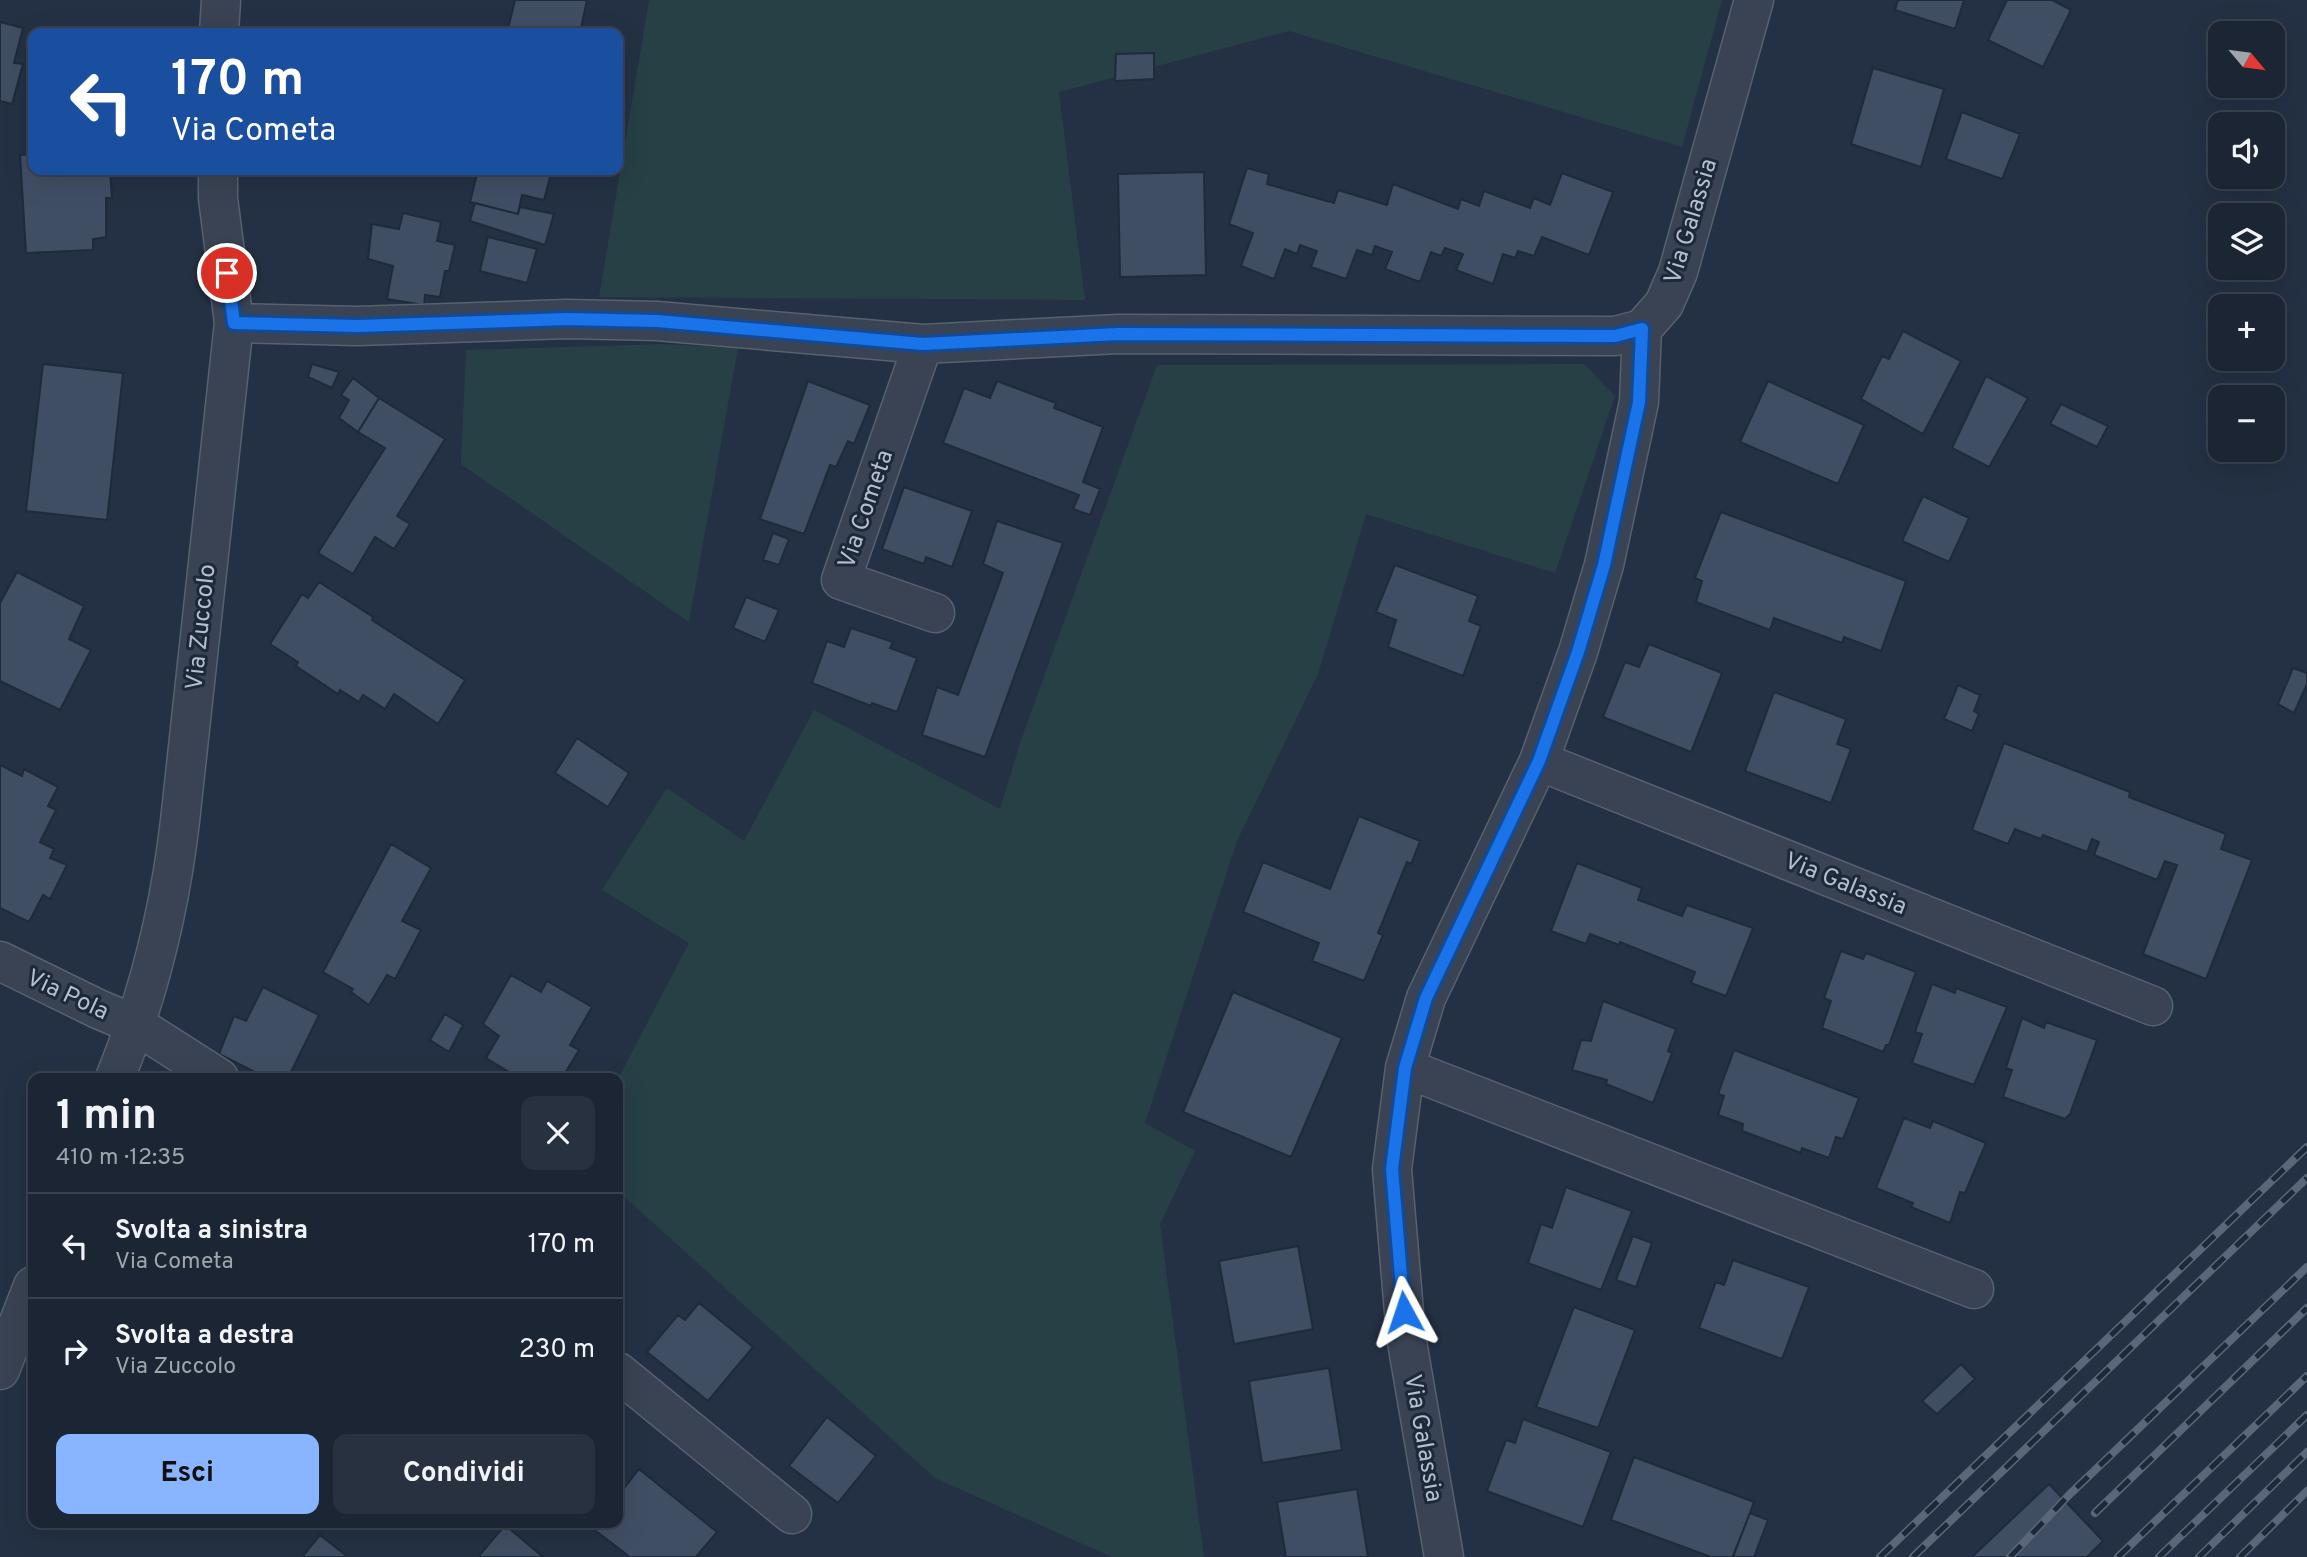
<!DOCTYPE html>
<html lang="it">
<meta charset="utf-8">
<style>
body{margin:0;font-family:Overpass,sans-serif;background:#28313f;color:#f1f3f6;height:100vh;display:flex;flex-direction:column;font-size:26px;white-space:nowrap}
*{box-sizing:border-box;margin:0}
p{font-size:23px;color:#a0a5ac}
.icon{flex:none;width:38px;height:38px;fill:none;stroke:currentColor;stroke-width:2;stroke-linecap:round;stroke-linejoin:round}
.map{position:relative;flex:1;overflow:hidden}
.sheet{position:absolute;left:28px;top:1073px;width:595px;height:455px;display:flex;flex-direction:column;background:#1b2533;border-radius:14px;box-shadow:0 7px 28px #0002,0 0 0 2px #39424e}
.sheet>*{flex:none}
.banner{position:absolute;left:28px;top:28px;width:595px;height:147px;border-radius:14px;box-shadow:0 7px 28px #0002,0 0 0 2px #39424e;background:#1a4fa0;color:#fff;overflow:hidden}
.needle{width:46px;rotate:119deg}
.fabs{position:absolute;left:2208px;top:21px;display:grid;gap:14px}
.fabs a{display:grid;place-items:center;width:77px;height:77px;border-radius:14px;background:#1b2533;box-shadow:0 7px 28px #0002,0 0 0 2px #39424e;font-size:35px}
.pin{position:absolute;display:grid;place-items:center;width:60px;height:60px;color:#fff;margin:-30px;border:4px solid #fff;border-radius:50%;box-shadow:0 2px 7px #0007}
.me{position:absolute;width:77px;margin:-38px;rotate:355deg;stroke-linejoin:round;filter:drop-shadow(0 0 5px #0008)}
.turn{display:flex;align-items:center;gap:24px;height:147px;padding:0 28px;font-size:32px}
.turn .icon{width:91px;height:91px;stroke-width:2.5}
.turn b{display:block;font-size:49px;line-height:60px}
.round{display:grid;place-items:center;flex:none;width:74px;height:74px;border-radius:14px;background:#28313f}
.headline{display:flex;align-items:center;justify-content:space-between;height:119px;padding:0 28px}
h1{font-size:42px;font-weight:700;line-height:52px}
.button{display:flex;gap:14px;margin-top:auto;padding:14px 28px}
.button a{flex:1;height:80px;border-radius:14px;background:#89b4ff;color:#111;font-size:28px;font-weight:700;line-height:80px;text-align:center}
.button a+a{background:#28313f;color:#f1f3f6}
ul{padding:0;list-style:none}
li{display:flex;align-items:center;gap:21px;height:105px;padding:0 28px;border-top:2px solid #39424e}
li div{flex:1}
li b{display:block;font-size:26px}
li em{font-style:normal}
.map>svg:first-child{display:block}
</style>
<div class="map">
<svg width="2307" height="1557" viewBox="0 0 2307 1557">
<rect width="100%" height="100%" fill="#243144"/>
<path fill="#264045" d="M649 0H1722L1682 147 1289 31 1059 92 1085 300 599 297Z
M663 344 738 348 689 622 461 464 466 350Z
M1584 364 1615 396 1555 573 1366 514 1318 674 1237 841 1145 1123 1195 1151 1160 1224 1204 1557H1112L935 1478 618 1191V1079L689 943 602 890 667 788 744 841 814 710 1000 809 1021 740 1157 365Z"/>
<path fill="#404e64" stroke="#1f2a3a" stroke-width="2" d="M515 0H587L580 33H507Z
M1898 0H1964L1955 29 1895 10Z
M2007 0H2052L2071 10 2043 67 1988 40Z
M0 22 23 28 14 63 23 64 12 104 0 101Z
M1154 53V79L1115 81 1116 54Z
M1873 68 1944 89 1921 167 1851 144Z
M1962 112 2020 134 2002 179 1946 159Z
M33 154V170H110L112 198H106V237L93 239V250L26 253 20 155Z
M1247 168 1269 174 1267 184 1334 203 1338 190 1387 205 1393 184 1458 209 1461 199 1479 206 1484 191 1530 208 1534 198 1550 205 1562 173 1613 192 1589 255 1542 237 1534 256 1518 251 1515 258 1503 254 1493 284 1456 270 1463 254 1445 248 1441 256 1431 252 1420 282 1385 269 1392 252 1375 246 1372 255 1357 250 1346 279 1311 267 1317 251 1300 245 1297 254 1285 249 1274 279 1241 266 1253 233 1229 224Z
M478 170H552L544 200 522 195 518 214 470 202Z
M1204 172 1206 275 1120 277 1118 174Z
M475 203 518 214 520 207 554 214 545 245 470 221Z
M403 213 441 222 437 241 455 245 449 271H445L440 297 425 295 424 305 387 299 393 266 368 259 372 224 399 229Z
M488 237 537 249 527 283 480 271Z
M1903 331 1961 361 1923 434 1861 399 1882 356 1889 359Z
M43 364 123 373 107 520 26 511Z
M312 364 339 372 332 388 308 377Z
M1986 376 2028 398 1989 467 1952 448Z
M353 378 379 398 358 432 339 418 349 400 341 395Z
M808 381 870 405 854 444 848 441 836 467 830 465 804 534 760 519Z
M997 381 1056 403 1054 408 1103 427 1083 482 1100 489 1090 515 1073 509 1079 495 943 443 964 388 990 398Z
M1768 381 1864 425 1838 484 1740 442Z
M379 398 445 439 397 516 410 524 394 549 375 537 353 574 318 553 385 448 358 432Z
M2061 404 2108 426 2097 447 2050 424Z
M904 487 972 511 952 567 926 557 924 564 882 549Z
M1923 496 1969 518 1949 562 1902 541Z
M1721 512 1906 581 1881 651 1844 637 1842 643 1774 618 1770 630 1696 602 1702 581 1695 578Z
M997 521 1063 543 985 757 922 735 937 687 958 695 1003 573 983 564Z
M773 533 789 539 779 565 763 560Z
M1395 565 1478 596 1469 621 1481 626 1463 676 1388 647 1396 620 1376 612Z
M17 572 84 606 69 639 91 650 60 710 0 681V603Z
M319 582 373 617 372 620 465 680 438 724 394 694 385 709 363 695 359 702 340 690 338 694 296 666 298 662 270 644 302 594 308 598Z
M746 597 779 610 765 642 733 628Z
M851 628 893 642 890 648 917 658 897 712 872 703 871 706 812 683 827 641 844 647Z
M1649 644 1722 673 1691 752 1603 717 1625 662 1639 667Z
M2293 668 2307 673V684L2294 713 2278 704Z
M1958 685 1980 695 1974 711 1979 714 1972 731 1944 719Z
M1774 692 1846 719 1837 744 1851 749 1831 803 1745 771Z
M577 738 629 773 608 807 555 773Z
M2004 743 2130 792 2129 797 2226 834 2221 849 2252 860 2206 979 2143 954 2177 865 2165 861 2157 880 2094 855 2099 842 2092 839 2087 852 2043 835 2041 839 2015 829 2008 844 1972 830Z
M0 765 22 776 24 769 58 787 48 806 56 810 40 842 54 849 50 858 67 865 50 899 43 895 29 922 0 908Z
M1359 816 1420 841 1411 864 1407 862 1378 933 1383 935 1364 981 1312 961 1319 943 1243 912 1263 862 1330 889Z
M391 844 431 868 402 921 421 930 395 979 387 975 369 1005 351 992 353 989 323 972Z
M1577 863 1642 888 1638 900 1682 916 1687 905 1753 928 1726 996 1691 983 1695 972 1620 942 1619 945 1590 934 1586 944 1551 931Z
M1841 951 1863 959 1866 953 1916 972 1889 1045H1886L1883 1052 1822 1028 1831 1001 1824 998Z
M511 975 541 992 547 981 592 1007 570 1045 579 1050 562 1078H519L486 1058 499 1036 483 1024Z
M1932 984 1955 993 1956 988 2007 1007 1974 1085 1912 1063 1922 1034 1915 1032Z
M263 987 319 1015 288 1078H267L219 1054 234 1016 246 1021Z
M1233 992 1342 1038 1291 1157 1183 1112Z
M1603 1001 1676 1029 1668 1051 1672 1053 1653 1103 1606 1084 1607 1080 1572 1070 1581 1040 1591 1041Z
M445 1014 463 1025 449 1052 430 1040Z
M2022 1018 2044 1028 2046 1022 2097 1040 2070 1114 2065 1119 2003 1097 2012 1070 2006 1068Z
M1734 1050 1859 1098 1843 1139 1836 1137 1829 1158 1802 1148 1801 1153 1742 1131 1743 1124 1718 1115 1724 1096 1718 1094Z
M1904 1118 1930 1128 1933 1121 1986 1143 1965 1193 1960 1192 1950 1223 1911 1207 1913 1203 1876 1188Z
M1566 1187 1632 1211 1601 1290 1528 1263 1541 1224 1552 1228Z
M1633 1236 1652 1243 1636 1287 1616 1280Z
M1298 1246 1313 1329 1234 1344 1219 1261Z
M1733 1260 1809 1287 1782 1359 1699 1328 1716 1282 1724 1285Z
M699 1303 753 1347 708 1401 647 1352 678 1315 685 1320Z
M1574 1307 1635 1330 1598 1428 1536 1407Z
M1961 1364 1975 1379 1937 1414 1922 1401Z
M1329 1368 1342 1450 1262 1463 1249 1381Z
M827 1417 876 1456 838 1503 789 1466Z
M1523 1419 1611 1452 1583 1527 1487 1491 1506 1440 1515 1443Z
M1634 1457 1754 1502 1733 1557H1711L1611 1520Z
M639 1469 717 1532 696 1557H630L592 1528 596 1522H618V1496Z
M2049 1484 2103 1541 2087 1557H1972Z
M1357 1489 1368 1557H1286L1277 1502Z
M1750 1513 1768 1520 1754 1557H1736L1733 1556Z
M505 1525 543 1557H478Z
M320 1535 348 1557H302Z"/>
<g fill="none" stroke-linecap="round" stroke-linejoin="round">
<g stroke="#576170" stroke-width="41">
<path id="minor" d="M219 33 221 0
M234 323 357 326 567 319 657 321 923 344 1118 334 1615 336 1642 329
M923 344 841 580 935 613
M1539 761 2153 1006
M0 961 98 1009 136 1025 219 1078
M1405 1068 1974 1289
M115 1078C148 997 170 908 180 821L234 323 218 198V170
M0 1370 33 1286
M618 1372 792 1514
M1444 1557 1406 1336 1392 1169 1405 1068 1426 998 1539 761 1578 652 1604 565 1639 402 1642 329 1664 304 1678 272 1754 0"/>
</g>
<use href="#minor" stroke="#394353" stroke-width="38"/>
<g stroke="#5a677a" stroke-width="8">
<path id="rail" d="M2095 1513 2307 1308
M1880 1557 2307 1147
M1913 1557 2307 1178
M2010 1557 2069 1495 2307 1267
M2118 1557 2307 1376
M2159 1557 2307 1415
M2199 1557 2307 1452
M2240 1557 2307 1491"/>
</g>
<use href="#rail" stroke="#1d2838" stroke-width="5" stroke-dasharray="16" stroke-linecap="butt"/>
</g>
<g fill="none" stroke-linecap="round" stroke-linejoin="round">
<g stroke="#114b97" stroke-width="18">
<path id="route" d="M227 273 234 323 358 326 567 319 657 321 923 344 1118 334 1615 336 1642 329 1639 402 1604 565 1578 652 1539 761 1426 998 1405 1068 1392 1169 1404 1312"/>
</g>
<use href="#route" stroke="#1a73e8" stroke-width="12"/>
</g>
<g text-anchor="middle" stroke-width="6" stroke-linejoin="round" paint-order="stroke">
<g font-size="24" fill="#b6becd" stroke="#1d2838">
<text transform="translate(1690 221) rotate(-73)" y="8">Via Galassia</text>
<text transform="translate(865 509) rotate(-71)" y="8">Via Cometa</text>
<text transform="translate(200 627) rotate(-84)" y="8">Via Zuccolo</text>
<text transform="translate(1846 883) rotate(22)" y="8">Via Galassia</text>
<text transform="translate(68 994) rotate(25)" y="8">Via Pola</text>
<text transform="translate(1424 1438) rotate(80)" y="8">Via Galassia</text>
</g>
</g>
</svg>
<div class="fabs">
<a><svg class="needle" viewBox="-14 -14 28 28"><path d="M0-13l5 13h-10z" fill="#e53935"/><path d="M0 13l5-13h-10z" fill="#a0a5ac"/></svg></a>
<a><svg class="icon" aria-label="sound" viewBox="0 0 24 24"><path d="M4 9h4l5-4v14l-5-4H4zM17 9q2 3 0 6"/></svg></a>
<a><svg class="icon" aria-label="layers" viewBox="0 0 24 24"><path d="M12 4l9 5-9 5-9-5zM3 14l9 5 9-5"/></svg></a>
<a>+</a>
<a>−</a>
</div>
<div class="pin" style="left:227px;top:273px;background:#d93025"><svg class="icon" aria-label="arrive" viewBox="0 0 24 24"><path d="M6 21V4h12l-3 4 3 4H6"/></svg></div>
<svg class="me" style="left:1404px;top:1312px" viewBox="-20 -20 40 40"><path d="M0-17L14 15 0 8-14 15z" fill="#1a73e8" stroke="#fff" stroke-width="4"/></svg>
<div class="banner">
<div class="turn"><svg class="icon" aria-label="left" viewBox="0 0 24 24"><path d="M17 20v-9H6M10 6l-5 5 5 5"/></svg><div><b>170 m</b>Via Cometa</div></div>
</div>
<section class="sheet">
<div class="headline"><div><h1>1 min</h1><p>410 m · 12:35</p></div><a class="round"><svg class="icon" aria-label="close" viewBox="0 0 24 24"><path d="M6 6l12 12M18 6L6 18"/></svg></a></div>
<ul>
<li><svg class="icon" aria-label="left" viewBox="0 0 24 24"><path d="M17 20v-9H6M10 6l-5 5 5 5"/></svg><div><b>Svolta a sinistra</b><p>Via Cometa</p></div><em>170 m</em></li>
<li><svg class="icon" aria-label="right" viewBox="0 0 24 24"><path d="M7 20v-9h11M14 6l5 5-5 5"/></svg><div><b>Svolta a destra</b><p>Via Zuccolo</p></div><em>230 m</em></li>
</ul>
<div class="button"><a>Esci</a><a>Condividi</a></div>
</section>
</div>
